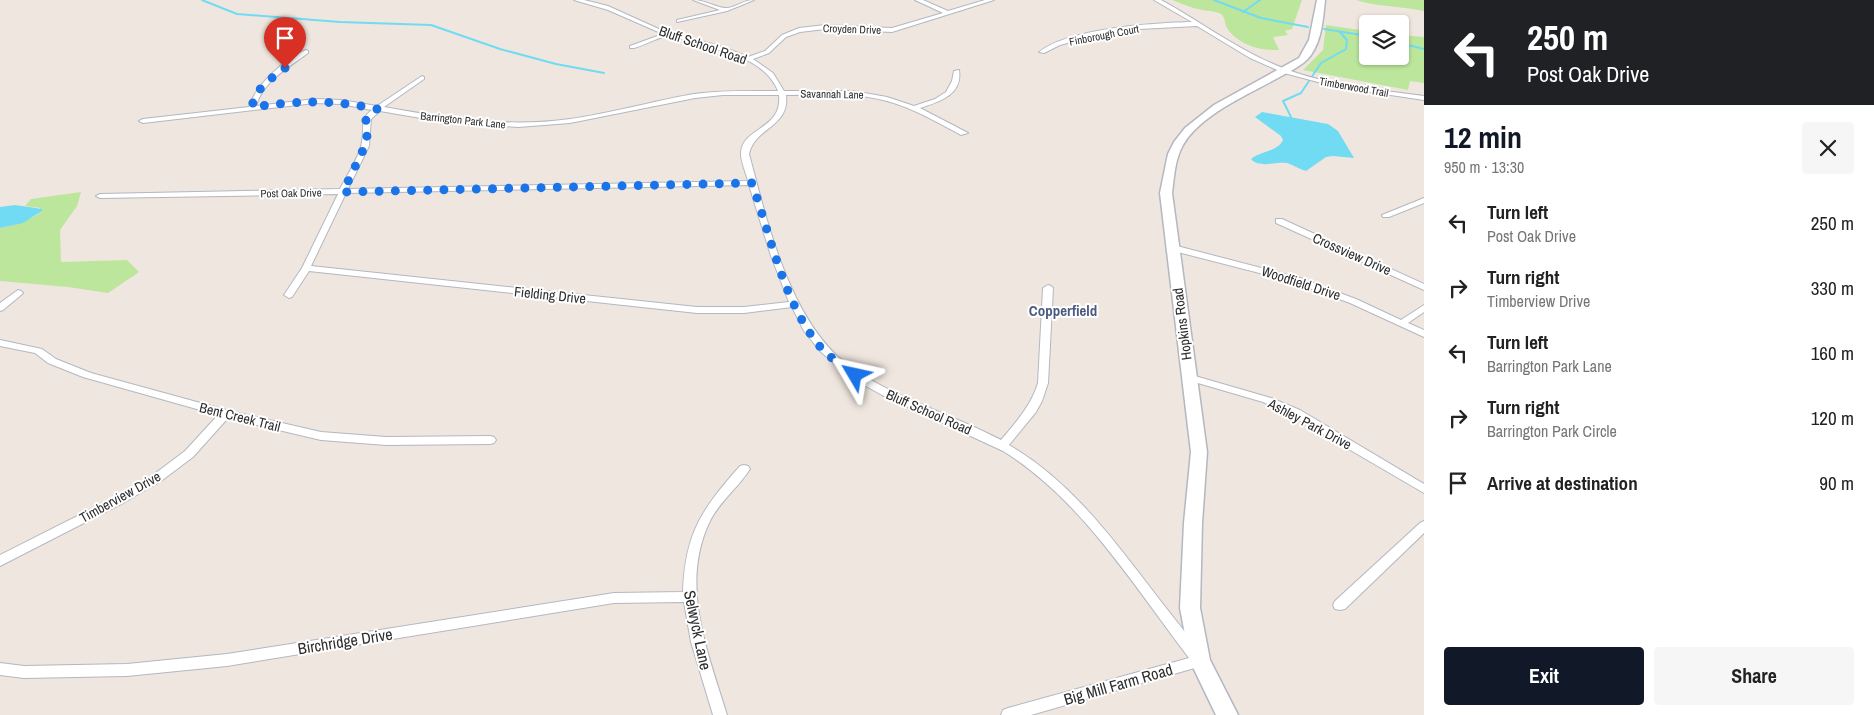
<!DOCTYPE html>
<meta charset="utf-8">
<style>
body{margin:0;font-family:"Archivo Narrow",sans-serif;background:#f6f6f6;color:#222;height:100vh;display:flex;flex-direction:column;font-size:19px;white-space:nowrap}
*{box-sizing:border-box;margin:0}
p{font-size:16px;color:#767676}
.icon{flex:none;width:28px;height:28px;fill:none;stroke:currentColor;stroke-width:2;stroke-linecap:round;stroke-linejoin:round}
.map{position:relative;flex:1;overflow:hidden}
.sheet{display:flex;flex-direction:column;background:#fff;width:450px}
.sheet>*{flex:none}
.guide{background:#202124;color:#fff;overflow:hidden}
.buttons{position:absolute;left:1359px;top:15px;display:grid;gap:10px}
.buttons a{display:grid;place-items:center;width:50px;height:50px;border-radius:5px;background:#fff;box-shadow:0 1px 4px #0004;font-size:25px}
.pin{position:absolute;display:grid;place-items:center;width:42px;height:42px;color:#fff;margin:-51px -21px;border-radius:50% 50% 50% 0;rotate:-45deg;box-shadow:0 0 5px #0007}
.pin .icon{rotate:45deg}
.me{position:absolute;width:55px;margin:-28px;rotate:306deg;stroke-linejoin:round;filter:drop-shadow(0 0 4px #0008)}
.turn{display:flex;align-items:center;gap:18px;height:105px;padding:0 20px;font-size:22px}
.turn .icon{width:65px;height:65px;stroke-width:2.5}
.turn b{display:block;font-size:35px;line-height:42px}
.round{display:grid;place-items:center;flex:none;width:52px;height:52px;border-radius:5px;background:#f6f6f6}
.overview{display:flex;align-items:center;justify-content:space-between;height:85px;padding:0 20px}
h1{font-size:30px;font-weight:800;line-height:38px;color:#111827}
.primary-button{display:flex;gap:10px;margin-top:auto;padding:10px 20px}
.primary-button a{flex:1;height:58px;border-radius:5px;background:#111827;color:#fff;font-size:20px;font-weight:800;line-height:58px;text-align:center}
.primary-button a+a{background:#f6f6f6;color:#222}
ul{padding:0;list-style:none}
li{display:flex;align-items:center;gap:15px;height:65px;padding:0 20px}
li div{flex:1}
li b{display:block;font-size:19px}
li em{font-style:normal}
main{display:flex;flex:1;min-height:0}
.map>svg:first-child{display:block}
</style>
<main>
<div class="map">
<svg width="1424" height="715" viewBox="0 0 1424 715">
<rect width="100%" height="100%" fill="#efe7df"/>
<path fill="#bbe69b" d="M1172 0H1302L1292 29 1285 31 1288 35 1273 37 1279 50C1261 51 1238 45 1227 28 1224 23 1226 18 1221 14 1218 12 1214 12 1210 11 1196 10 1185 5 1172 0Z
M1356 0H1424V11C1402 6 1377 7 1356 0Z
M1326 25 1367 31 1368 56H1400V35L1424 37V83L1410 81 1408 90 1303 70 1323 50Z
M81 192 77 206 60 230 61 262 127 260 139 272 108 293 68 287 0 281V228C15 225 30 221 42 211L40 208 25 206 31 199Z"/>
<path fill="#70dbf2" d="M1262 112 1328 124 1338 131 1354 158 1333 156 1326 157 1306 171C1299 169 1293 165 1287 163 1275 161 1260 169 1251 159 1261 151 1277 152 1283 140L1281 136 1255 117Z
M15 205 42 209V211L23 223 0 228V207Z"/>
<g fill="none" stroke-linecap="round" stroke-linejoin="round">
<path stroke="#70dbf2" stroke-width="2" d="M202 0 237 14 340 22 431 25 500 49 556 64 604 73
M1214 0 1261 18 1308 27
M1243 12 1260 0
M1324 29 1368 36
M1400 43 1424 49
M1291 117 1283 101 1301 93 1321 63 1346 49 1347 40 1339 31"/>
<g stroke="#b3b7c1" stroke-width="2">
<path id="minor" d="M574 0H584L608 6 661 30 723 47 748 57 765 51 782 35 799 28 825 25 892 28 943 13 915 0H923L948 11 985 0H994L892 32 825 29 800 32 786 37 769 53 753 59 773 73 784 91H853L887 97 914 106 935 99 946 92 952 81 954 71 959 70C963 95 939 102 920 108L968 133 961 135C937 122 913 108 887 101 854 92 819 95 786 95 790 127 755 127 749 154 768 225 791 329 856 371 901 400 953 415 1001 440 1016 422 1031 406 1038 383L1043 288 1048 285 1051 286 1053 288 1048 383 1042 401 1036 412 1009 445C1066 478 1107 531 1146 582 1165 607 1185 632 1205 657L1207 661 1205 665 1031 715H1001L1003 710 1008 708 1189 658C1133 585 1082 500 1003 451L882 395 848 376 820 351 804 331 792 307 744 313H697L309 271 292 297 289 298 284 295 302 268 338 194 100 198 96 196 100 194 340 189C347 175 360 156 362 142 365 128 359 119 372 110L341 104 315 103 143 123 139 121 143 119 249 107C256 84 285 59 306 50L308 51V53C288 68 263 81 256 106L315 99 341 100 377 106 422 76 424 77V79L384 107C445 118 508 128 570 119 612 113 653 101 694 94 722 90 750 91 778 91 765 58 720 50 690 42 683 40 674 35 667 36 656 38 645 45 634 48H630V46L663 34 608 10ZM723 95H779C783 130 741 127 741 154 741 162 746 173 748 181L348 189 369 146 371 119 380 111 444 122 518 127 570 123 695 98ZM749 185 771 256 789 302 744 307H697L311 266 346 193Z
M693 0C705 0 717 8 726 8 735 8 743 0 754 0L727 11 677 22V20L720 10Z
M1154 0H1161C1198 20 1232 46 1271 63 1319 85 1372 89 1424 96V100L1337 87 1284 73 1250 58 1197 26 1139 29 1097 35 1060 45 1044 53 1039 52C1070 28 1152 23 1192 22Z
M1424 198V203L1389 217H1383L1382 215Z
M1276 219H1282L1424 284V290L1276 223Z
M1173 245 1300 278 1356 299 1401 320 1424 305V312L1408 323 1424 330V337L1350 303 1294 282 1170 250 1169 248 1170 246Z
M18 290 21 291 23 293 21 295 3 310 0 311V303Z
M0 340 42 349 56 359 91 373 226 410 321 432 386 437 490 436 494 437 496 440 494 443 490 444 386 445 321 440 228 418 193 457 161 481 123 503 0 566V555L115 497 153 475 185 451 218 415 83 377 48 363 35 353 0 346Z
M1188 374 1271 398 1300 410 1424 484V493L1292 416 1263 402 1184 379 1183 377Z
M744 465 748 466 750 469C738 488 720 501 710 521 679 585 708 652 727 715H713L691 642 684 602 614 603 227 666 127 676 24 678 0 675V663L24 666 127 664 227 654 614 593 683 592C685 533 702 509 740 466Z
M1424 521V533L1345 609 1340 610 1335 609 1333 605 1335 601 1420 523Z"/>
</g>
<g stroke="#b3b7c1" stroke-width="3">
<path id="secondary" d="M1317 0H1325C1323 19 1322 39 1311 55 1303 66 1288 72 1276 79 1247 95 1200 115 1183 145 1175 159 1174 177 1172 193L1207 452 1202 523 1200 608 1210 660 1238 715H1216L1190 661 1180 608 1184 523 1191 452 1160 193 1168 154 1174 142 1185 128 1214 105 1299 58 1309 40Z"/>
</g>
<use href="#minor" fill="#fff" fill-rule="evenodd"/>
<use href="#secondary" fill="#fff" fill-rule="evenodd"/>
</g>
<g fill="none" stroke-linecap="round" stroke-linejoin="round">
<path stroke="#1a73e8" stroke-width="9" stroke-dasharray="0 16.2" d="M285 68C271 79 255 88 252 107 300 101 329 99 377 109L369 115 365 122 367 137 365 146 343 192 752 183C771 237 784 305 822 349 832 359 844 367 855 375"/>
</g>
<g text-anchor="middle" stroke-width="4" stroke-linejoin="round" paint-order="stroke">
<g font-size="11" fill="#2d2d2d" stroke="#fff">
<text transform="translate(852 29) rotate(2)" y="4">Croyden Drive</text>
<text transform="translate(1104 35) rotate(-11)" y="4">Finborough Court</text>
<text transform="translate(1354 87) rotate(10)" y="4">Timberwood Trail</text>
<text transform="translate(832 94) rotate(1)" y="4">Savannah Lane</text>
<text transform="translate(463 120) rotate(6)" y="4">Barrington Park Lane</text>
<text transform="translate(291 193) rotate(-1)" y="4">Post Oak Drive</text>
</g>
<g font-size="14" fill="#2d2d2d" stroke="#fff">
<text transform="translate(703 45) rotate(19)" y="5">Bluff School Road</text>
<text transform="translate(1352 254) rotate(24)" y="5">Crossview Drive</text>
<text transform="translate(1301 283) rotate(18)" y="5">Woodfield Drive</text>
<text transform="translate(550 295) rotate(6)" y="5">Fielding Drive</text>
<text transform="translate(1182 324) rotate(-97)" y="5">Hopkins Road</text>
<text transform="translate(929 412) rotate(24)" y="5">Bluff School Road</text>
<text transform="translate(240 417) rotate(14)" y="5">Bent Creek Trail</text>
<text transform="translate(1310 424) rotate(28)" y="5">Ashley Park Drive</text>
<text transform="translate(120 497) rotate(-29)" y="5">Timberview Drive</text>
</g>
<g font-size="15" font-weight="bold" fill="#4b5980" stroke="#fff">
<text x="1063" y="316">Copperfield</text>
</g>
<g font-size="16" fill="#2d2d2d" stroke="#fff">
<text transform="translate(698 630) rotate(78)" y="6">Selwyck Lane</text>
<text transform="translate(345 641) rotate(-9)" y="6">Birchridge Drive</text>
<text transform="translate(1118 684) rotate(-16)" y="6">Big Mill Farm Road</text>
</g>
</g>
</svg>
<div class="buttons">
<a><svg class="icon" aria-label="layers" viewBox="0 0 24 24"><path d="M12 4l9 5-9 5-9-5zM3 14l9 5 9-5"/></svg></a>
</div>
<div class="pin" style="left:285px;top:68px;background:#d93025"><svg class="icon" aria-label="arrive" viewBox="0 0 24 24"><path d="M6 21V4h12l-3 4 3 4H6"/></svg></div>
<svg class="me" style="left:855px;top:375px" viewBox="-20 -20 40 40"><path d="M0-17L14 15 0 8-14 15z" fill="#1a73e8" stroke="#fff" stroke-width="4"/></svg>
</div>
<section class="sheet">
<div class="guide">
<div class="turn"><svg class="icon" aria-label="left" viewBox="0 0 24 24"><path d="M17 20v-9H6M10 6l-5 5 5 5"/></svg><div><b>250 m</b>Post Oak Drive</div></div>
</div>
<div class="overview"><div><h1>12 min</h1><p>950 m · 13:30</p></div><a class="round"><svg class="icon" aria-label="close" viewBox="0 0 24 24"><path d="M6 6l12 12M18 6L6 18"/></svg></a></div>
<ul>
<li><svg class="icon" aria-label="left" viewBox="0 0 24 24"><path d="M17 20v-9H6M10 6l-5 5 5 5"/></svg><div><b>Turn left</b><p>Post Oak Drive</p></div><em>250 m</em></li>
<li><svg class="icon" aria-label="right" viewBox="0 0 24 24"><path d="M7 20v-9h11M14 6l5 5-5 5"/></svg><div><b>Turn right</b><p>Timberview Drive</p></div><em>330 m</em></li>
<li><svg class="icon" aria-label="left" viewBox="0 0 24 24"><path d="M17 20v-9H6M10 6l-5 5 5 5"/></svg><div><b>Turn left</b><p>Barrington Park Lane</p></div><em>160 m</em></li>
<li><svg class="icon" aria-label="right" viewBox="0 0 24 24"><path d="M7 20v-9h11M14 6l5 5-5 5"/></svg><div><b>Turn right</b><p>Barrington Park Circle</p></div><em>120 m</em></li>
<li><svg class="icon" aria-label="arrive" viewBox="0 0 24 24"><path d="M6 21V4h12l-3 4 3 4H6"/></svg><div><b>Arrive at destination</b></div><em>90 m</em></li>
</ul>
<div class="primary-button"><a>Exit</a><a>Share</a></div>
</section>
</main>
